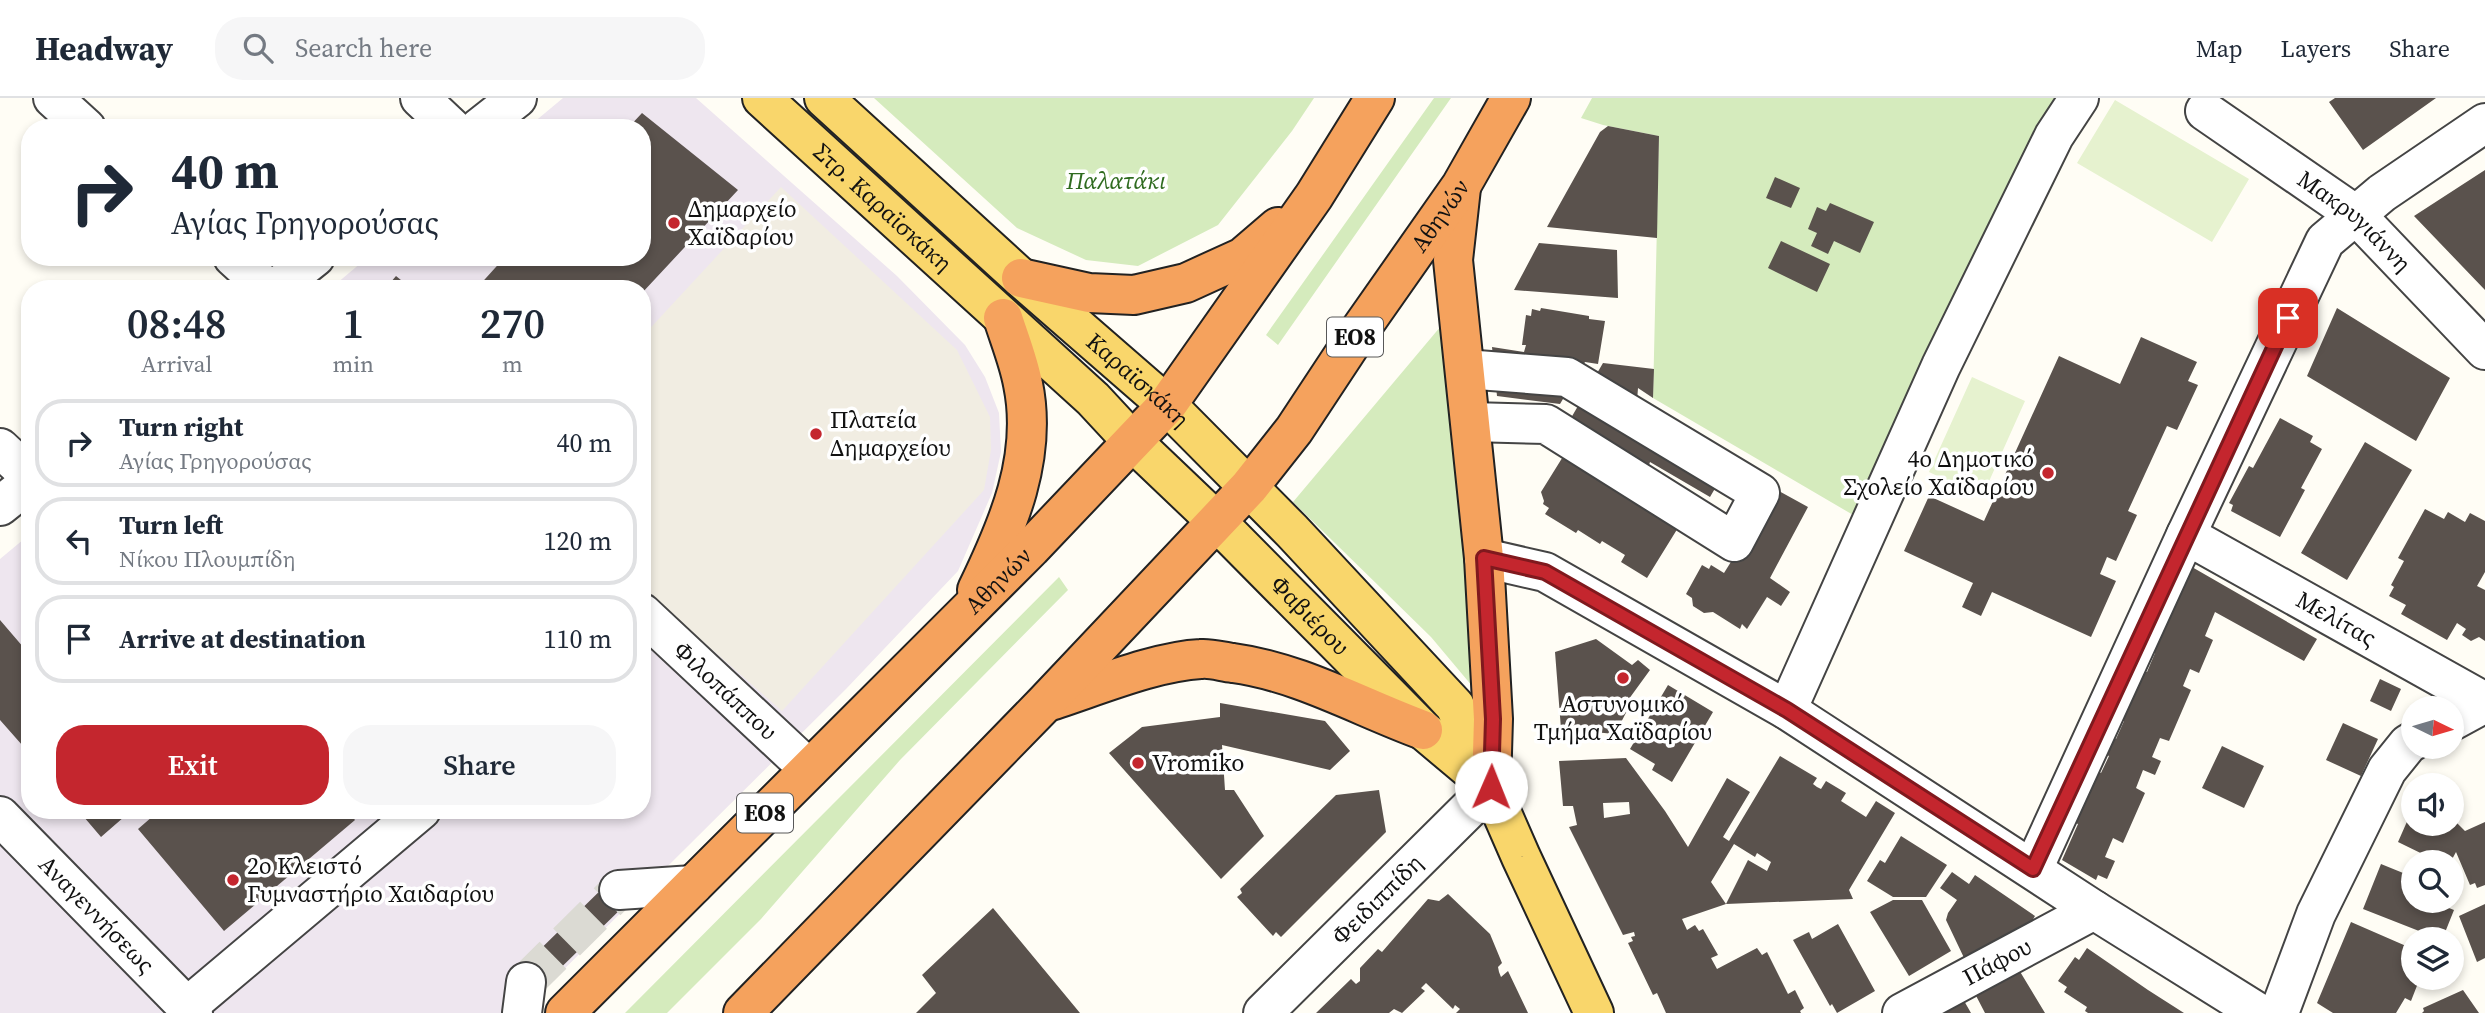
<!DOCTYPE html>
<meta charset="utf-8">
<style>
body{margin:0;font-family:"Source Serif 4",serif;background:#f6f6f7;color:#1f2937;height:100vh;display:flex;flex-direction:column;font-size:26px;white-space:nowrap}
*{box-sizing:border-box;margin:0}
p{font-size:23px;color:#747a83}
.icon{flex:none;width:38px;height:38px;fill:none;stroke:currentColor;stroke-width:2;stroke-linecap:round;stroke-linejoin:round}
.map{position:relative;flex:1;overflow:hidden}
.drawer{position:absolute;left:21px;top:182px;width:630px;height:539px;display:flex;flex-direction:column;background:#fff;border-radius:28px;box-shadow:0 4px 10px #0003}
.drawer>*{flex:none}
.top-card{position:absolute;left:21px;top:21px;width:630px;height:147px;border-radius:28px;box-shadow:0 4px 10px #0003;background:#fff;color:#1f2937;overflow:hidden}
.needle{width:46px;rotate:95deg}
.controls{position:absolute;left:2401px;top:598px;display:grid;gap:14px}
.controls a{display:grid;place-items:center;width:63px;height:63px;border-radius:50%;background:#fff;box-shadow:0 4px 10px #0003;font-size:35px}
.pin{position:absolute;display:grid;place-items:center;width:60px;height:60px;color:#fff;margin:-30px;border-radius:14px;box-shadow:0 4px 10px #0006}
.me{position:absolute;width:77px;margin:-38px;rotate:1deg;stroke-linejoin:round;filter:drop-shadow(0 0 5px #0008)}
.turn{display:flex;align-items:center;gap:24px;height:147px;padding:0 35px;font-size:32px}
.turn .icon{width:91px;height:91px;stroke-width:2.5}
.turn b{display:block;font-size:49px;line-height:60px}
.eta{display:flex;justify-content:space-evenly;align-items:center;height:119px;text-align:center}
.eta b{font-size:42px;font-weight:600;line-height:49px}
.primary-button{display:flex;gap:14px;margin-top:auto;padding:14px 35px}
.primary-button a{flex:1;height:80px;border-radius:28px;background:#c4262e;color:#fff;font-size:28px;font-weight:600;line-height:80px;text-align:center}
.primary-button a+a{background:#f6f6f7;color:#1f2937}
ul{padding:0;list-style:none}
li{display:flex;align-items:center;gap:21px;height:88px;margin:0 14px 10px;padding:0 21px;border:4px solid #e0e1e3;border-radius:28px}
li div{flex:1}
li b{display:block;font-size:26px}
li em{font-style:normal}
header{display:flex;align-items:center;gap:42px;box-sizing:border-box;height:98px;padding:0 35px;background:#fff;border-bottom:2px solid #e0e1e3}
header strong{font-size:33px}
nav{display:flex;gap:38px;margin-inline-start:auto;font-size:24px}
.search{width:490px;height:63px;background:#f6f6f7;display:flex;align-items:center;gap:18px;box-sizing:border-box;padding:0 24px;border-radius:28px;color:#747a83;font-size:26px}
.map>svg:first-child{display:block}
</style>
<header>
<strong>Headway</strong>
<div class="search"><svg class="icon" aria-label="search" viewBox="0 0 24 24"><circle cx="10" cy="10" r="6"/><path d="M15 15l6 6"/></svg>Search here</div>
<nav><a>Map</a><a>Layers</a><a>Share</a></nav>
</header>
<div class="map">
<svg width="2485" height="915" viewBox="0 0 2485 915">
<rect width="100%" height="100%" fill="#fffdf5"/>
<path fill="#eee6ef" d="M563 0H696L897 178 965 247 985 279 999 315 1001 354 992 395 958 473 846 591 520 915H0V461L30 436V712H642V191H330L368 159H642V30H527Z"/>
<path fill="#d5ebbd" d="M874 0H1314L1292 33 1218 127 1138 168 1086 162 1017 130Z
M1434 0H1451L1278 247 1266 237Z
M1592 0H2059L1860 421 1653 300 1659 38 1603 27 1581 20Z
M1441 228 1462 386 1478 595 1431 539 1293 404Z
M1059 479 1068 492 900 662 761 821 667 915H625Z"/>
<path fill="#e6f2cf" d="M2115 2 2249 81 2212 144 2077 65Z
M1972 279 2025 303 1982 399 1929 374Z"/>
<path fill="#f1ede2" d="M781 89 957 252 990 319 991 352 984 392 782 613 642 490V239Z"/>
<path fill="#5a524d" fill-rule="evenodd" d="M2335 0H2436L2363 52 2329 4Z
M642 15 738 92 642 195V191H476L505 159H642V30H628Z
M1608 28 1659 38 1657 140 1547 129 1600 34Z
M2485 72V192L2414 118Z
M1775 79 1800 90 1791 110 1766 100Z
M1830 105 1874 124 1860 155 1834 143 1828 156 1811 148 1817 135 1808 131 1817 109 1826 113Z
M1781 143 1830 166 1817 194 1768 170Z
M1539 145 1617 152 1618 200 1514 192Z
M396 178 412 191H385Z
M1541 210 1589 218V221L1605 223 1598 266 1585 264 1560 306 1497 298 1492 249 1524 254 1526 247H1522L1526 217 1531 218 1532 211 1540 213Z
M2337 210 2450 280 2416 343 2307 278Z
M2141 239 2197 264 2188 283 2198 287 2177 332 2167 328 2128 413 2137 417 2116 463 2107 459 2100 476 2116 483 2091 539 1992 494 1981 518 1962 509 1973 485 1904 453 1929 398 1984 423 2059 258 2120 286Z
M1603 265 1654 271 1653 300 1638 290 1637 303 1717 387 1710 399 1650 364 1649 367 1571 320Z
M2280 320 2313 338 2310 344 2322 351 2301 390 2305 392 2280 439 2231 413 2233 407 2229 405 2249 368 2253 370Z
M2365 344 2412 372 2347 482 2301 455Z
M1564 357 1681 425 1647 480 1621 464 1625 457 1602 443 1600 446 1578 432 1576 435 1545 416 1549 410 1543 406 1544 403 1541 394Z
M1777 392 1808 409 1770 480 1790 494 1781 508 1767 499 1747 531 1742 526 1740 531 1713 514 1704 515 1693 508 1692 500 1686 496 1702 467 1709 471 1711 467 1724 475 1734 459 1739 462Z
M2425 411 2444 421 2448 414 2465 424 2470 415 2485 423V474L2477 488 2485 492V543L2479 539 2471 543 2462 537 2466 531 2457 525 2447 542 2401 516 2406 507 2389 498 2394 489 2391 487 2404 463 2398 460Z
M2185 465 2317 541 2304 563 2215 514 2205 538 2213 542 2199 575 2190 571 2183 588 2191 592 2169 643 2160 640 2152 659 2161 663 2155 677 2143 672 2136 690 2145 695 2123 745 2113 740 2105 759 2115 763 2107 781 2098 777 2096 782 2062 762 2078 726 2073 724 2096 672 2101 675 2109 658 2105 656 2113 640 2116 641 2124 623 2119 620 2141 571 2147 574 2155 555 2148 552Z
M0 522 30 557V656L0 622Z
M1596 541 1632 567 1638 562 1650 572 1626 605 1630 607 1615 636 1561 631 1555 554Z
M2380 581 2401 591 2391 613 2370 603Z
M1668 587 1713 614 1672 684 1652 672 1655 666 1630 651Z
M1220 605 1325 623 1350 653 1330 672 1222 647 1225 692H1234L1264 738 1221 781 1109 655 1142 629 1220 619Z
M2343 625 2378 641 2361 678 2326 662Z
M2222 648 2264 668 2244 710 2202 690Z
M1780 658 1817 680 1813 686 1817 689 1821 691 1826 683 1846 695 1841 703 1866 719 1876 703 1895 715 1849 792 1853 801 1726 806 1748 762 1767 773 1771 764 1757 755 1755 759 1734 746 1711 784 1726 806 1682 821 1687 832 1695 827 1699 833 1703 831 1718 857 1711 860 1717 871 1757 850 1762 857 1767 854 1788 896 1795 892 1804 910 1800 913 1801 915H1666L1657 895 1653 897 1628 845 1633 843 1631 839 1635 838 1634 834 1623 837 1569 729 1577 727 1573 708H1563L1559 663 1626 660 1665 713 1688 749 1727 680 1750 694 1723 739 1729 743ZM1629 704 1630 716 1604 720 1603 705Z
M1379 692 1386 734 1281 839 1276 834 1273 838 1237 799 1242 795 1240 791 1336 697Z
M2413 710V726H2452V720L2465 733 2485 724V787L2477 790 2475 785 2470 787 2456 754 2450 765H2441L2398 744Z
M78 712H132L101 739Z
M160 712H347L355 722 224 833 138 731Z
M1901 738 1947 767 1926 799H1893L1867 783 1880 762 1885 765Z
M2381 766 2413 779V803H2451L2449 810 2454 812 2442 842 2363 811Z
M1952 774 1969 786 1975 777 2035 818 2027 832 1966 864 1946 822 1948 815 1957 802 1940 790Z
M610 783 629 803 536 894 517 874Z
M1448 796 1490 836 1502 865 1498 869 1499 874 1501 879 1508 873 1528 915H1456L1460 911 1455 907 1453 911 1426 885 1421 890 1425 893 1402 915 1394 911 1389 915H1316L1351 881 1356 886 1360 883V870L1378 851 1382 854 1428 801 1439 803Z
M1893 802H1922L1951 853 1909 878 1870 814Z
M2485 806V860L2477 864 2459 818Z
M993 810 1080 915H916L936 895 922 877Z
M2351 824 2413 851V880H2420L2411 903 2405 900 2396 915H2333L2317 905Z
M1838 826 1875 893 1837 915 1832 906 1830 908 1793 842 1809 834 1812 841Z
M2087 850 2148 892 2184 915H2088L2085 913 2087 909 2064 894 2067 889 2058 883 2075 859 2079 862Z
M2016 867 2045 915H1985L1972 890Z
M2463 892 2479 915H2422L2424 913 2423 910Z
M1959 894 1971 915H1921Z"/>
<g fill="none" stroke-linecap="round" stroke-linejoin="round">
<path stroke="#dbdad3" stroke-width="38" stroke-dasharray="38 19" stroke-linecap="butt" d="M526 884 619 792"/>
<g stroke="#444" stroke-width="42">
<g id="minor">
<path d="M53 0 86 30"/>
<path d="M420 0 452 30"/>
<path id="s1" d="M2205 13 2356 117 2485 252"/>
<path d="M479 30 517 0"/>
<path d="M233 159 268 191"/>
<path d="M275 191 315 159"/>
<path d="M1465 271 1567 279 1760 395 1734 444 1546 326 1471 324"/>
<path d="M0 350 30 378"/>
<path d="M0 408 30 384"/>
<path id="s2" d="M2186 437 2485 604"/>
<path d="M1484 460 1545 474 1787 612 2094 812 2259 915"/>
<path id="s3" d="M642 515 809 671"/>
<path d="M1787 612 1941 268 2054 38 2079 0"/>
<path d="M2452 623 2485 605"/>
<path id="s4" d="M0 718 193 915"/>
<path d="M2033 771 2186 437 2325 143 2382 95 2485 25"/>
<path d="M619 792 693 787"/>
<path d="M187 909 421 712"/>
<path d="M522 915 526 884"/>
<path id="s5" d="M1263 915 1491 689"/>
<path id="s6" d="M1902 915 2094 812"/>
<path d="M2279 915 2316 816 2387 672 2408 646 2413 643"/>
</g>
</g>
<g stroke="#222" stroke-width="42">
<g id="major">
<path id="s7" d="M762 0 1093 301 1132 343 1216 423 1423 632 1485 684"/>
<path id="s8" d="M824 0 1021 180 1167 307 1292 433 1455 608 1521 759 1594 915"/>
</g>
</g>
<g stroke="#222" stroke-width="42">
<g id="highway">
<path d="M1461 90 1453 162 1484 460 1493 621 1491 689"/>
<path d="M1021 180 1089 195 1134 197 1186 185 1243 159 1278 129"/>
<path d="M977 492C1008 428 1038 359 1023 286 1019 264 1010 242 1003 220"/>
<path d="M1047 604C1092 590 1155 563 1201 561 1211 560 1223 564 1233 565 1300 574 1360 609 1423 632"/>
<path id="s9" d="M565 915 1031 450 1167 307 1314 98 1375 0"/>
<path id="s10" d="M743 915 1045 605 1249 389 1294 332 1360 232 1461 88 1511 0"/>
</g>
</g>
<use href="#minor" stroke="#fff" stroke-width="38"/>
<use href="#major" stroke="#f9d66b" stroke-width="38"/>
<use href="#highway" stroke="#f5a25d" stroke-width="38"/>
</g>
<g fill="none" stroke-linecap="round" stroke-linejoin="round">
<g stroke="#7f191e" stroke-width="18">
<path id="route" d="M1491 689 1493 621 1484 460 1545 474 1787 612 2033 771 2288 220"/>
</g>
<use href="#route" stroke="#c4262e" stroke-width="12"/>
</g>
<g fill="#c4262e" stroke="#fff" stroke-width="2.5">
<circle cx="674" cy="125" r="7"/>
<circle cx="816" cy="336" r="7"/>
<circle cx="2048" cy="375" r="7"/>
<circle cx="1623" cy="580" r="7"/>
<circle cx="1138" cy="665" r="7"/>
<circle cx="233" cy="782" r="7"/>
</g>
<g text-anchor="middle" stroke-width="7" stroke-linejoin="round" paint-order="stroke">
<g fill="#fff" stroke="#585858" stroke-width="2">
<rect x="1327" y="219.5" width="56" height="39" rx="5"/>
<rect x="737" y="695.5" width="56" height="39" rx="5"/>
</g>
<g font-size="23" font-weight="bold" fill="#111">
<text x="1355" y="247">ΕΟ8</text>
<text x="765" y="723">ΕΟ8</text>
</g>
<g font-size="24" font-style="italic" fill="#2f6b1f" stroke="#fff">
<text x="1116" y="91">Παλατάκι</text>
</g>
<g font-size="24" fill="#111" stroke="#fff">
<text dy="8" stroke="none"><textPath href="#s7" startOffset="163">Στρ. Καραϊσκάκη</textPath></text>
<text dy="8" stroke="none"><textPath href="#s10" startOffset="1062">Αθηνών</textPath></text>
<text dy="8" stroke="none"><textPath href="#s1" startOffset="186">Μακρυγιάννη</textPath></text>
<text dy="8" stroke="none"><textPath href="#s8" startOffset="422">Καραϊσκάκη</textPath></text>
<text dy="8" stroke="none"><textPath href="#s9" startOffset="612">Αθηνών</textPath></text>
<text dy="8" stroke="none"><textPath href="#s7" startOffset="754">Φαβιέρου</textPath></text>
<text dy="8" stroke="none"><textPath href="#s2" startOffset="172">Μελίτας</textPath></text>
<text dy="8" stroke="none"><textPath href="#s3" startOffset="114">Φιλοπάππου</textPath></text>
<text dy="8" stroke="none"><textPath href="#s5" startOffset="161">Φειδιππίδη</textPath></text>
<text dy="8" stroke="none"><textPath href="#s4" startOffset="138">Αναγεννήσεως</textPath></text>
<text dy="8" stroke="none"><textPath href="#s6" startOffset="108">Πάφου</textPath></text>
</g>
<g font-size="24" fill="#111" stroke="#fff" text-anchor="start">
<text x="688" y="119">Δημαρχείο<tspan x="688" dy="28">Χαϊδαρίου</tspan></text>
<text x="830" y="330">Πλατεία<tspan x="830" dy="28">Δημαρχείου</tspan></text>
<text x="2034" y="369" text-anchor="end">4ο Δημοτικό<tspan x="2034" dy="28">Σχολείο Χαϊδαρίου</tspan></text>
<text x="1623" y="614" text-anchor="middle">Αστυνομικό<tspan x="1623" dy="28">Τμήμα Χαϊδαρίου</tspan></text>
<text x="1152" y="673">Vromiko</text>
<text x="247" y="776">2ο Κλειστό<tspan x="247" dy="28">Γυμναστήριο Χαιδαρίου</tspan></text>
</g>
</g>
</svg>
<div class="controls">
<a><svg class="needle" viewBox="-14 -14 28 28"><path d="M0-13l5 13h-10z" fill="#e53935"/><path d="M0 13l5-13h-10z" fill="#747a83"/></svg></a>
<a><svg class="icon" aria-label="sound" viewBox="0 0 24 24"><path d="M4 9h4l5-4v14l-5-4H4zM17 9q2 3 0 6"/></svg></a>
<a><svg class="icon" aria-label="search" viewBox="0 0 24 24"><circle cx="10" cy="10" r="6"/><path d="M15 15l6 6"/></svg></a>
<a><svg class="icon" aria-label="layers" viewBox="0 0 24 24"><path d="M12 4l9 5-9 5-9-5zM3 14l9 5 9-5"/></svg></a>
</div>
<div class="pin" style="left:2288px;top:220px;background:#d93025"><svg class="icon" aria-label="arrive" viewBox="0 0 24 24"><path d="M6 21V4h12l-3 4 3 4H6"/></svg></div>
<svg class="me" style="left:1491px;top:689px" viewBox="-20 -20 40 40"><circle r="19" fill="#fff"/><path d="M0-13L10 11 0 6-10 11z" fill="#c4262e"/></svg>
<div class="top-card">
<div class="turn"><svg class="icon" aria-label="right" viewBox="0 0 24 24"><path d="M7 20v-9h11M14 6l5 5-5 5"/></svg><div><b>40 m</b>Αγίας Γρηγορούσας</div></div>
</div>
<section class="drawer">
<div class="eta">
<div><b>08:48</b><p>Arrival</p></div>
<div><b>1</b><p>min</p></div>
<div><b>270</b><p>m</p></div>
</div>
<ul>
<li><svg class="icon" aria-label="right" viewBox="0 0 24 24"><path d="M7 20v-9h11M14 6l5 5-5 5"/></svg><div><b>Turn right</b><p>Αγίας Γρηγορούσας</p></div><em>40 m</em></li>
<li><svg class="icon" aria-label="left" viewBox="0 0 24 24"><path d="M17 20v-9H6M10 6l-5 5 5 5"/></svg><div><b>Turn left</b><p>Νίκου Πλουμπίδη</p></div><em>120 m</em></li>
<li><svg class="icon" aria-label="arrive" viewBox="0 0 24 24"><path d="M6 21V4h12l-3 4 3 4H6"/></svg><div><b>Arrive at destination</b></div><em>110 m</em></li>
</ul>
<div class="primary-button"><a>Exit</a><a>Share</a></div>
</section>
</div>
